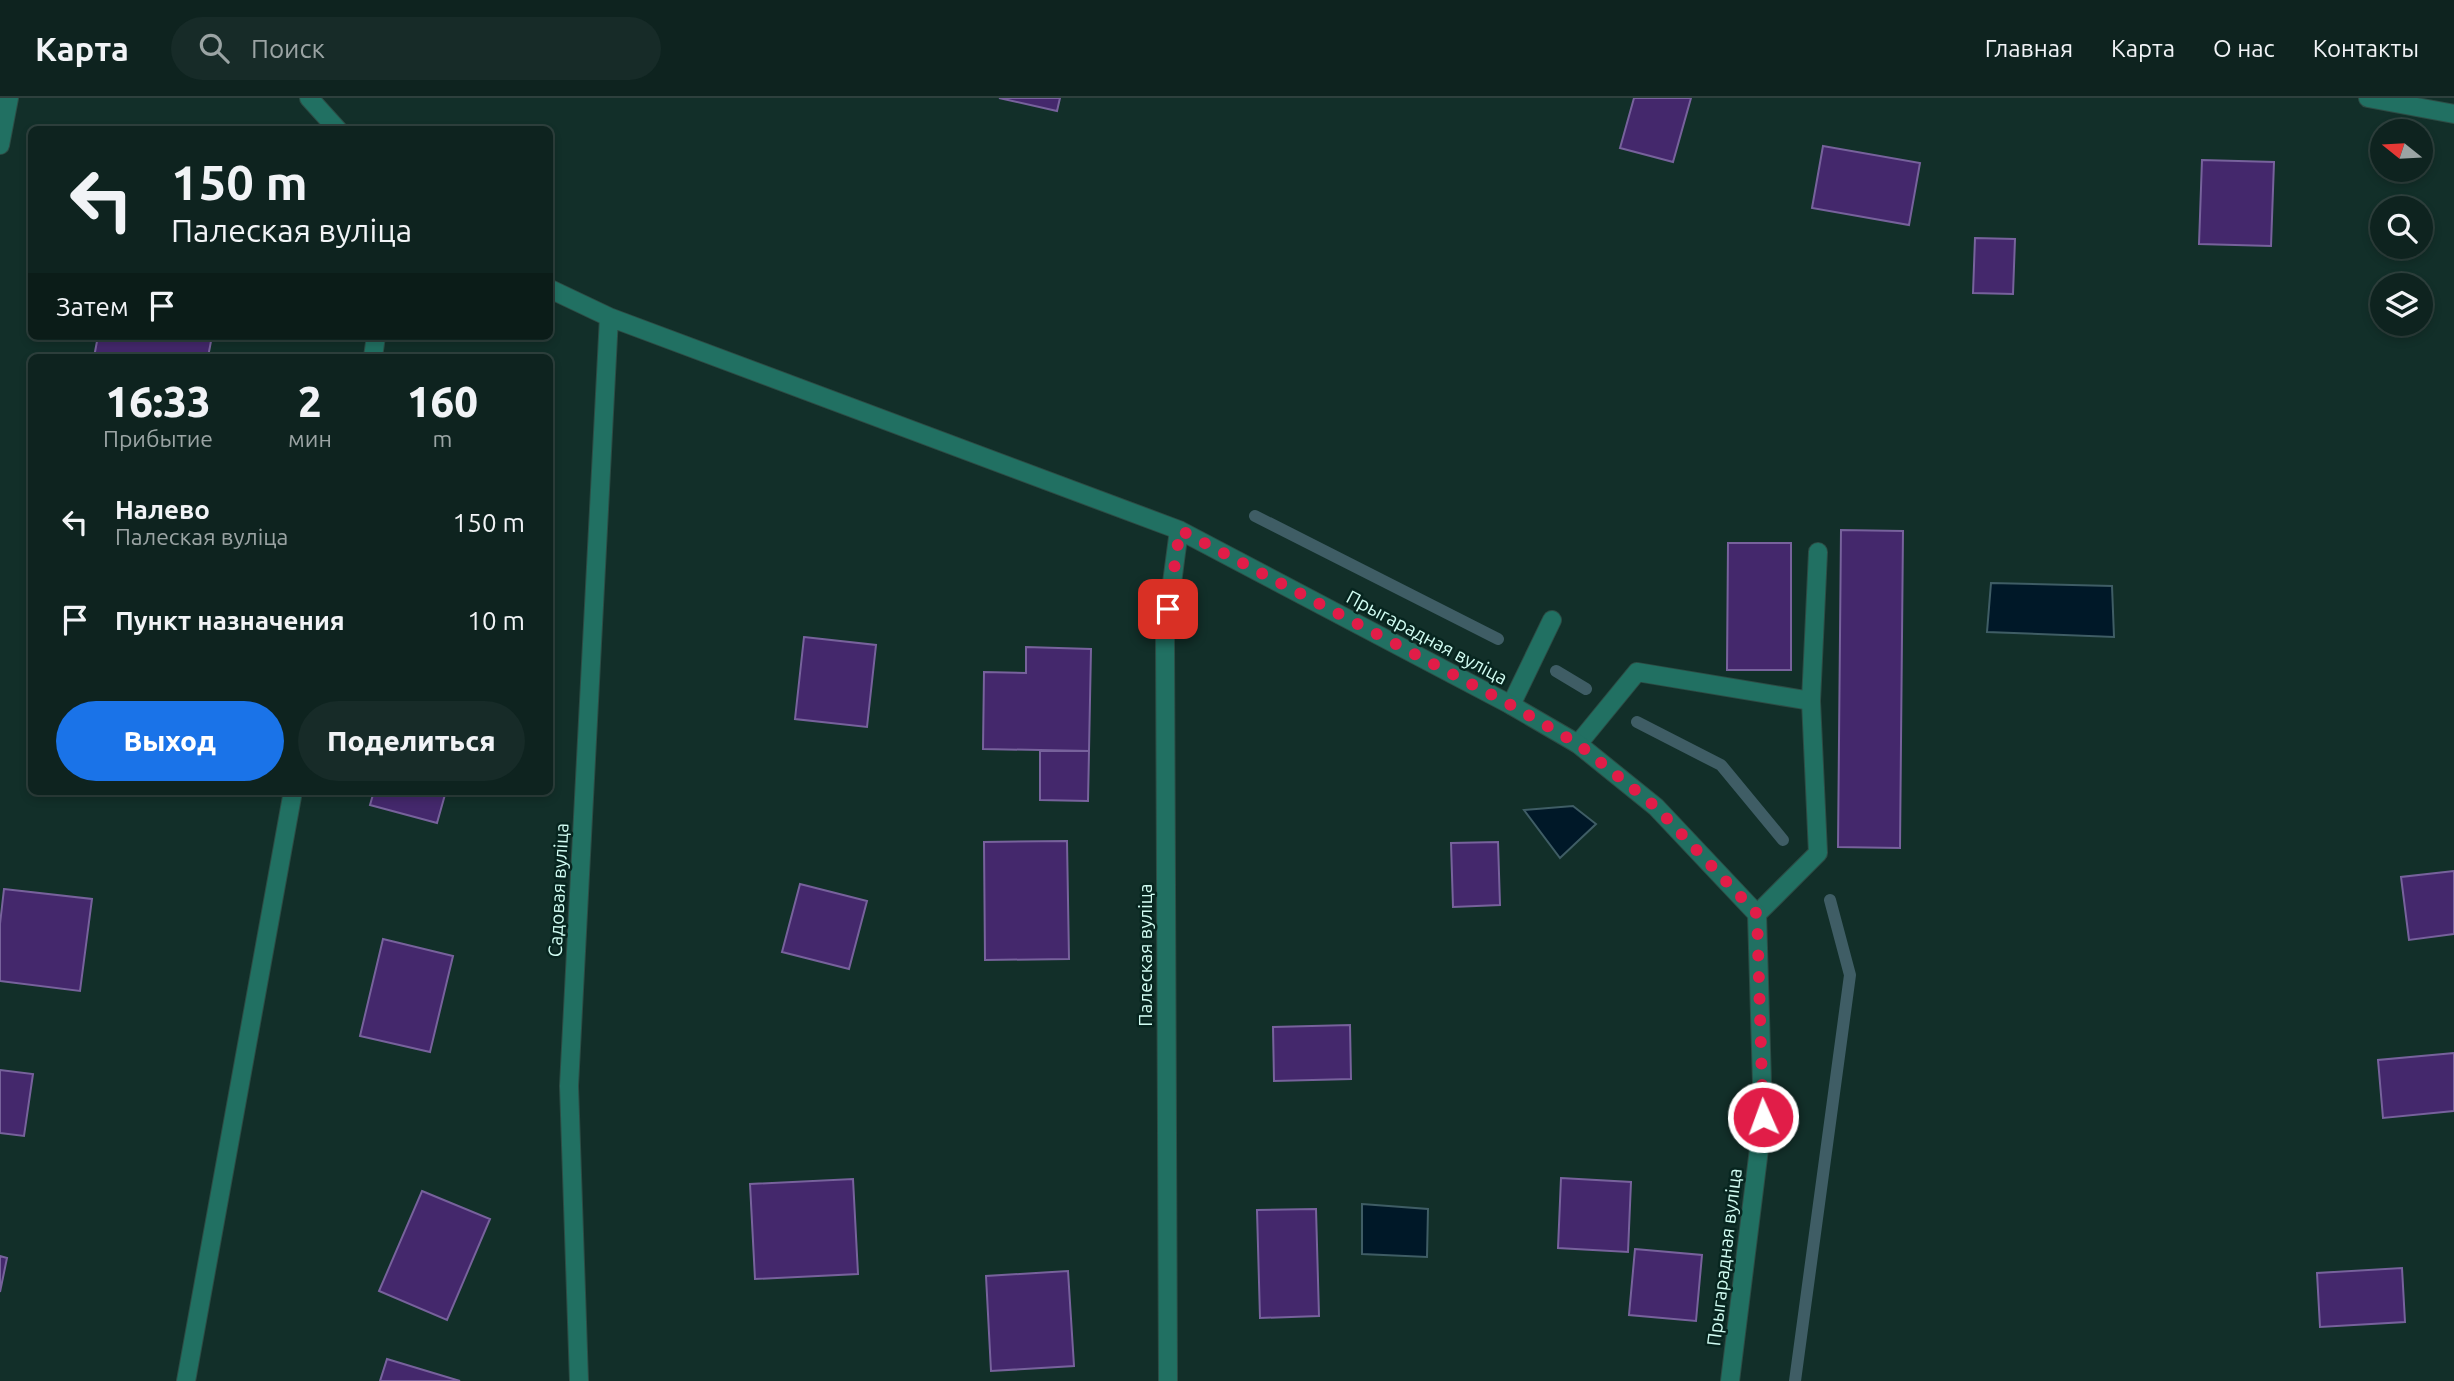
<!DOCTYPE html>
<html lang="ru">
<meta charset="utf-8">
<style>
body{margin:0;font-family:Ubuntu,sans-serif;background:#172b28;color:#f1f3f6;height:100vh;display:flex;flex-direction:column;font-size:26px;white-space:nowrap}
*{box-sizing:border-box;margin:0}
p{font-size:23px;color:#9ba4a4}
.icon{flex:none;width:38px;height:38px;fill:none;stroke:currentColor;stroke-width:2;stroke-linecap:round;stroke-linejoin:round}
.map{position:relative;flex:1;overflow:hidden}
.side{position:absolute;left:28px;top:256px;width:525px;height:441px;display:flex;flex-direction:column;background:#0e231f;border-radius:10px;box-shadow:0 4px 10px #0003,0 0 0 2px #2e403d}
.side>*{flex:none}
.guide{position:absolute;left:28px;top:28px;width:525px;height:214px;border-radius:10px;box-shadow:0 4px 10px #0003,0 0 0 2px #2e403d;background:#0e231f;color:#f1f3f6;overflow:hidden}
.needle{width:46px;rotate:288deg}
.tools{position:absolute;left:2370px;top:21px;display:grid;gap:14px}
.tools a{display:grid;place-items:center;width:63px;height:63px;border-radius:50%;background:#0e231f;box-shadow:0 4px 10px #0003,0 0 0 2px #2e403d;font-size:35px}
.pin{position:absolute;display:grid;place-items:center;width:60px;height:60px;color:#fff;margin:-30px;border-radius:14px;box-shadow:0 4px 10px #0006}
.me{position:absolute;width:77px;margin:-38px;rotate:358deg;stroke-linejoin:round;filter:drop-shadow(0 0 5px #0008)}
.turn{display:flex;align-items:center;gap:24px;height:147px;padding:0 28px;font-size:32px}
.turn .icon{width:91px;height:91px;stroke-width:2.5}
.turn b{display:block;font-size:49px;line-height:60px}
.then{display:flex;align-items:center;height:66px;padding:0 28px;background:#0003;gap:14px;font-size:26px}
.eta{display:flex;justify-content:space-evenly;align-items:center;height:119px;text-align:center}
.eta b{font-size:42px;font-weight:800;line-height:49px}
.primary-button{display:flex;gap:14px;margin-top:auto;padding:14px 28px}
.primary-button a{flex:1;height:80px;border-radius:42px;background:#1a73e8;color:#fff;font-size:28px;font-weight:800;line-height:80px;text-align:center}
.primary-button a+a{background:#172b28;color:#f1f3f6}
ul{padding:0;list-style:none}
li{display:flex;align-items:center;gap:21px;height:98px;padding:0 28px}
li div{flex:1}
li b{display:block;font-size:26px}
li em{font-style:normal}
header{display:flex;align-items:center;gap:42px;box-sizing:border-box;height:98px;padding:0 35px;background:#0e231f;border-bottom:2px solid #2e403d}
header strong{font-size:33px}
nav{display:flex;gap:38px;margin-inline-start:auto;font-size:24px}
.search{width:490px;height:63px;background:#172b28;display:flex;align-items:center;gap:18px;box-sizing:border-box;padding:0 24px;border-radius:38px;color:#9ba4a4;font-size:26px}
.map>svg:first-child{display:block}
</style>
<header>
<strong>Карта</strong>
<div class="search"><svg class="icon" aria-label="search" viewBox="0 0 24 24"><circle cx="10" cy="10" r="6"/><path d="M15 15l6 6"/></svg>Поиск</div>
<nav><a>Главная</a><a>Карта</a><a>О нас</a><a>Контакты</a></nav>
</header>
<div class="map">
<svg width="2454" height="1283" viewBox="0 0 2454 1283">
<rect width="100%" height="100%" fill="#122f29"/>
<path fill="#001828" stroke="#3f5d65" stroke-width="2" d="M1991 485 2112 488 2114 539 1987 534Z
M1573 708 1596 726 1560 760 1524 712Z
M1362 1106 1428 1111 1427 1159 1362 1156Z"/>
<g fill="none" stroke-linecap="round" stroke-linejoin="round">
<path stroke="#3f5d65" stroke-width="12" d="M1255 418 1498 541
M1556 573 1586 591
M1637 624 1721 667 1783 742
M1795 1283 1850 877 1830 802"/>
</g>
<path fill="#44286c" stroke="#77629c" stroke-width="2" d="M999 0H1060L1057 13Z
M1634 0H1691L1673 64 1620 50Z
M1823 48 1920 65 1909 127 1812 110Z
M2202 62 2274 64 2271 148 2199 146Z
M1975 140 2015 141 2013 196 1973 195Z
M98 238H212L208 259H94Z
M1841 432 1903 433 1900 750 1838 749Z
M1728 445H1791V572H1727Z
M804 539 876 547 867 629 795 621Z
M1026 549 1091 551 1089 653 983 651 984 574 1026 575Z
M1040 652 1089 653 1088 703 1040 702Z
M374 693H446L437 725 370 707Z
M1067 743 1069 861 985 862 984 744Z
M1498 744 1500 807 1453 809 1451 745Z
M2454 773V836L2409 842 2401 779Z
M800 786 867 803 849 871 782 854Z
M4 791 92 801 80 893 0 883V826Z
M383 841 453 858 430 954 360 938Z
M1350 927 1351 981 1274 983 1273 929Z
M2454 955V1013L2383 1020 2378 962Z
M0 972 33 976 24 1038 0 1035Z
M1561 1080 1631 1084 1628 1154 1558 1150Z
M853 1081 858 1176 755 1181 750 1086Z
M422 1093 490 1121 447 1222 379 1193Z
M1316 1111 1319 1218 1260 1220 1257 1112Z
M1635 1151 1702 1157 1696 1223 1629 1217Z
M0 1158 7 1160 0 1194Z
M2402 1170 2405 1224 2320 1229 2317 1175Z
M1068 1173 1074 1268 991 1273 986 1178Z
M387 1261 460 1283H380Z"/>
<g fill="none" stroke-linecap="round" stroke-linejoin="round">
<g stroke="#2d4c45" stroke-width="20">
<path id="lane" d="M373 259 376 238
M1511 607 1552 522
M1578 646 1637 574 1811 603
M1757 816 1818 755 1811 603 1818 454
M186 1283 293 693"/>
</g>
<g stroke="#2d4c45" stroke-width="20">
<path id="street" d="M309 0 338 32
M2368 0 2454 16
M0 47 9 0
M550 191 609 219 1179 432 1511 607 1578 646 1656 709 1757 816 1763 1019 1730 1283
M579 1283 569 988 609 219
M1168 1283 1165 538 1179 432"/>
</g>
<use href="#lane" stroke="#217062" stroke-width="18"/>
<use href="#street" stroke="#217062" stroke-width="18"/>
</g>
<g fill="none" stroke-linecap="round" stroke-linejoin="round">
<path stroke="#e11d48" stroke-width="12" stroke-dasharray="0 21.6" d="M1168 511 1180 432 1511 607 1578 646 1656 709 1757 816 1763 1019"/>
</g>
<g text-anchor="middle" stroke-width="5" stroke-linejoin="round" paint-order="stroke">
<g font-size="19" fill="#d2fdf3" stroke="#07251f">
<text transform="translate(1427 539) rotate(28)" y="7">Прыгарадная вуліца</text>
<text transform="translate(558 792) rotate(-87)" y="7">Садовая вуліца</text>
<text transform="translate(1145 857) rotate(-90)" y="7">Палеская вуліца</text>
<text transform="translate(1724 1159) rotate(-83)" y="7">Прыгарадная вуліца</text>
</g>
</g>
</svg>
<div class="tools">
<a><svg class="needle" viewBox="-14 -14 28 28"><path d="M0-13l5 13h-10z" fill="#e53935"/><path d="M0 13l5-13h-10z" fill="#9ba4a4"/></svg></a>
<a><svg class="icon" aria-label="search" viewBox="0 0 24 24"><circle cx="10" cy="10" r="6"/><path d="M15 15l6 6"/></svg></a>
<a><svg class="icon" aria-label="layers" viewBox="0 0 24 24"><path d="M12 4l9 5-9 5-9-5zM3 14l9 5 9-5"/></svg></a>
</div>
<div class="pin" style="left:1168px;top:511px;background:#d93025"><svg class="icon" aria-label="arrive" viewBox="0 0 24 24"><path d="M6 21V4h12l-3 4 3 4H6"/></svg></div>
<svg class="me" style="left:1763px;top:1019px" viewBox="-20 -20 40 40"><circle r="17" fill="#e11d48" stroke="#fff" stroke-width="3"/><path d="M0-11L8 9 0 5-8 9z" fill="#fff"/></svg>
<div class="guide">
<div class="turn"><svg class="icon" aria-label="left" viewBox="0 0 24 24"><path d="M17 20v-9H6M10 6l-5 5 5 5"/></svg><div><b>150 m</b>Палеская вуліца</div></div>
<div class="then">Затем<svg class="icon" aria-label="arrive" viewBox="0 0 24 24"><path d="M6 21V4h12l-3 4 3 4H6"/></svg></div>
</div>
<section class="side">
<div class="eta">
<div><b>16:33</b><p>Прибытие</p></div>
<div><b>2</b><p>мин</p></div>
<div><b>160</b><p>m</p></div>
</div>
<ul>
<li><svg class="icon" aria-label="left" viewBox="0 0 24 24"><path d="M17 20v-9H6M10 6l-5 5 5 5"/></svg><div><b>Налево</b><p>Палеская вуліца</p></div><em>150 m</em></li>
<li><svg class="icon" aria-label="arrive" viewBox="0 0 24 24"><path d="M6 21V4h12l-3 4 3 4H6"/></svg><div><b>Пункт назначения</b></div><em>10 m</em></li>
</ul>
<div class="primary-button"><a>Выход</a><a>Поделиться</a></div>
</section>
</div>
